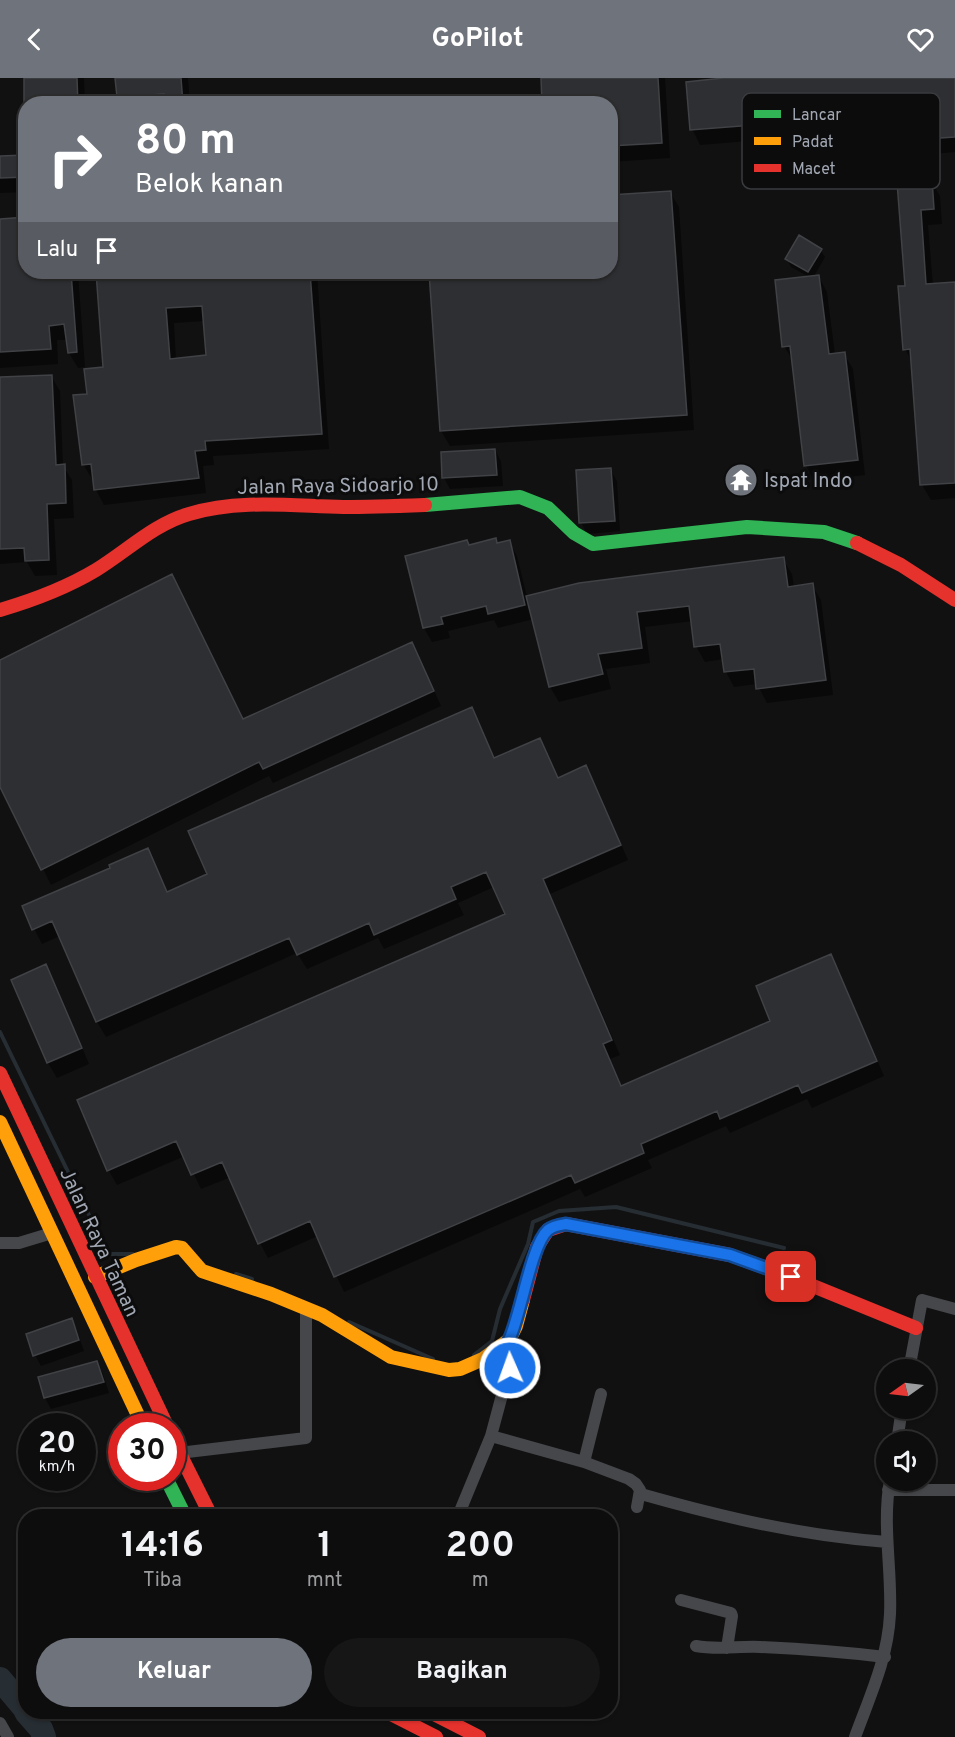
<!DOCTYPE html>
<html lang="id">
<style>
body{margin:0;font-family:Overpass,sans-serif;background:#161617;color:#f1f3f6;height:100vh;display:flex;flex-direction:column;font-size:22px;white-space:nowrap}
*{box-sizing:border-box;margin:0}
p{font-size:20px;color:#9a9c9e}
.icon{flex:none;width:33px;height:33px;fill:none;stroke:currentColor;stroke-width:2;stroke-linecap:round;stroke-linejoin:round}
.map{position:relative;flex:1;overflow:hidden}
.drawer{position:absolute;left:18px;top:1431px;width:600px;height:210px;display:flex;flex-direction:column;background:#0d0d0e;border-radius:24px;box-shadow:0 2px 4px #0004,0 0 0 2px #2d2d2e}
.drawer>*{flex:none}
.banner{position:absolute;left:18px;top:18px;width:600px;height:183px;border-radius:24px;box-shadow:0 2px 4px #0004,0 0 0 2px #2d2d2e;background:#6f737b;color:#fff;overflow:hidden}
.needle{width:39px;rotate:256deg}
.controls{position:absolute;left:876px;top:1281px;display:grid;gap:12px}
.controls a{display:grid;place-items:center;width:60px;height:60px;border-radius:50%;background:#0d0d0e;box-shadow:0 2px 4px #0004,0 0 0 2px #2d2d2e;font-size:30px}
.speed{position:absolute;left:18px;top:1335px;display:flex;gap:12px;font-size:30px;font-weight:700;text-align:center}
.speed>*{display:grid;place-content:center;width:78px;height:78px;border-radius:50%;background:#0d0d0e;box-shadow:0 2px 4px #0004,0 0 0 2px #2d2d2e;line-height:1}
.speed small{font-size:15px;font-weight:400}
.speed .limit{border:9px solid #d22;background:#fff;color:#111}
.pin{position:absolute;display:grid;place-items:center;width:51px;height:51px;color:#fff;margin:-26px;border-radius:12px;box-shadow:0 3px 9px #0006}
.me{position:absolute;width:66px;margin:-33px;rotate:358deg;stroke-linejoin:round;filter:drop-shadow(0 0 4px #0008)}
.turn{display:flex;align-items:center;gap:21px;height:126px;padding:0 18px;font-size:27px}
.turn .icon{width:78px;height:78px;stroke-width:2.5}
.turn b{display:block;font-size:42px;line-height:51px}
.then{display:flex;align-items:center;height:57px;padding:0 18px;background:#0003;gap:12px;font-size:22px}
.eta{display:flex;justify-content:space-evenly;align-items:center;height:102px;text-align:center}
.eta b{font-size:36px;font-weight:700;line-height:42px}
.cta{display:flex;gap:12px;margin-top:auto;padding:12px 18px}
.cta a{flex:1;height:69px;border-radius:36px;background:#6f737b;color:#fff;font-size:24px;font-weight:700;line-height:69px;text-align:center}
.cta a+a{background:#161617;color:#f1f3f6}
header{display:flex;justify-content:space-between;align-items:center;height:78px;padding:0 18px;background:#6f737b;color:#fff;font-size:27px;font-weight:700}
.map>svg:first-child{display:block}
</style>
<header><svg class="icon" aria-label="back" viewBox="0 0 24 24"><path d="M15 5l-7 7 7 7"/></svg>GoPilot<svg class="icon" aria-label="heart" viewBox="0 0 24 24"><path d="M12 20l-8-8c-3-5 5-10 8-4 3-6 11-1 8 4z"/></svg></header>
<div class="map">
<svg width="955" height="1659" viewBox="0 0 955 1659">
<rect width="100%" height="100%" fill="#111112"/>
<path fill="#0007" fill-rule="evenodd" d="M25 0H84L85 26H26Z
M117 0H188L190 26H122L118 18Z
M542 0H665L670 80 610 84V26Z
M736 0H955V80V74L922 77 913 62 912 50 700 67 692 51Z
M26 78V114L0 115V79Z
M931 103 940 118 942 146 928 147 933 207 955 205V420L931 422 922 407 912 284 905 271 907 209 899 105Z
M610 109 614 118 670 114 679 129 694 352 450 368 441 353 430 194H610Z
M0 142 26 194H317L329 371 213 378 214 387 203 388 206 415 104 427 96 412 94 401H92L83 386 88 317 104 290 98 195 78 196 85 289 78 290 69 275 68 262H57L58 286 0 290ZM205 243 207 278 176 282 174 245Z
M820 172 825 179 813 200 819 199 827 214 835 277 844 276 853 291 865 397 814 403 806 388 793 283 784 268 811 200 791 189 787 181Z
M51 298 60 313 63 388 72 402 74 440 54 441 57 497 35 498 27 484 0 486V300Z
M495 372 501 383 503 408 450 411 444 400Z
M610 391 617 403 620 453 587 456 581 444Z
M509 464 517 478 527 519 783 481 792 496 794 509 812 507 821 522 833 617 767 625 757 606 734 609 726 594 724 581 705 584 696 568 693 543 645 549 650 585 606 591 611 611 559 624 550 609 534 541 498 550 494 542 448 553 450 560 432 564 424 550 407 479 469 468 498 467Z
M420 581 441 628 273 705 269 698 51 807 0 705V583L243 642Z
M471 631 495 681 540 661 559 701 586 689 594 704 628 782 550 816 620 977 610 981 622 1009 772 943 830 878 839 893 884 998 812 1030 807 1021 730 1055 726 1048 648 1082 652 1090 585 1119 580 1111 344 1214 318 1158 268 1180 260 1165 231 1099 201 1111 185 1078 117 1107 109 1093 79 1023 506 837 494 809 458 825 464 837 384 871 378 860 307 891 297 875 106 959 97 944 60 858 42 866 23 829 112 790 147 772 168 815 209 797Z
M45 888 54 903 89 986 57 1000 48 985 13 902Z
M71 1242 77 1253 84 1273 41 1288 35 1277Z
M97 1284 103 1296 109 1315 51 1331 45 1320Z"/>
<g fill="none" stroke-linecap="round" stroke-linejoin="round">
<path stroke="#262d33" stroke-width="4" d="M0 954 108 1176H133
M236 1196 252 1201
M349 1244 433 1281
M474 1277 492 1263 500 1231 528 1166 533 1144 559 1133 616 1129 784 1170"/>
<path stroke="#262d33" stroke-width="24" d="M0 1601 26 1632
M26 1634 41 1651 44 1659"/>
</g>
<path fill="#2e2f32" stroke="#404246" stroke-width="1.5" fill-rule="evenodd" d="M24 0H77L78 26H24Z
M115 0H181L183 26H164V16L117 19Z
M541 0H658L662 65 610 68V26H542Z
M723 0H955V59L912 62 910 35 690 52 686 4Z
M26 77V99L0 100V78Z
M932 101 934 131 921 132 926 206 955 204V405L920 407 910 271 903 272 898 208H905L897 104Z
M671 113 687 337 440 353 429 194H610V117Z
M26 139V194H71L77 274 68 275 64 246 49 248 51 271 0 274V141Z
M799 157 822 171 808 194 785 181Z
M96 194H310L322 356 205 363 206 372 195 373 199 400 94 412 91 386 82 387 73 317 87 316 84 291 103 289ZM202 228 206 277 170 281 166 230Z
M819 197 829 276 845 274 858 382 804 388 790 268 782 269 775 202Z
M52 297 56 387 65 386 66 425 47 426 49 482 25 483 24 470 0 471V299Z
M495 371 497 397 442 400 441 374Z
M611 390 615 443 579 445 576 392Z
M496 460 497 465 510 462 525 527 488 536 486 528 441 539 443 546 423 550 405 478 467 462 469 467Z
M784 479 788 509 813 505 826 602 756 611 754 591 724 594 720 566 694 569 689 528 637 534 642 570 598 576 603 596 549 609 526 518 579 505Z
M172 496 243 641 412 564 434 613 263 691 259 684 41 792 0 709V582Z
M472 629 494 680 540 660 558 700 586 687 621 767 543 801 612 962 603 966 621 1008 770 943 756 908 831 876 877 983 802 1015 798 1007 720 1041 717 1033 641 1066 644 1075 575 1105 571 1097 334 1199 310 1143 258 1166 222 1084 191 1097 176 1063 107 1093 77 1022 505 836 486 794 451 809 456 821 374 857 369 845 297 877 289 860 96 944 52 843 32 852 22 828 110 790 109 787 148 770 167 814 207 796 188 753Z
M46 886 82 970 47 985 11 902Z
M72 1240 79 1262 33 1278 26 1256Z
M97 1283 104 1304 44 1320 38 1299Z"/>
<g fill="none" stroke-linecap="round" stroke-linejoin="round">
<path stroke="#46474a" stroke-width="12" d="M0 1165H19L52 1155
M909 1292 922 1222 955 1231
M491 1358 584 1384 629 1401 636 1406 640 1412 637 1429
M897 1364 902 1330
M179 1375 306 1360V1230
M584 1384 601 1316
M888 1412H955
M641 1416C722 1439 803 1458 887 1464
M458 1438 491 1358 514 1272 513 1265 509 1262
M681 1522 731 1535 732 1538 727 1570
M696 1568C717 1572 739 1568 760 1569 802 1571 843 1574 885 1579
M0 1645 8 1659
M855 1659C870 1618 888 1580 890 1536 892 1491 882 1447 890 1402"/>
<path stroke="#30b455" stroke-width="14" d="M425 427 520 419 548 430 574 455 593 466 747 449 824 454 857 465
M166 1400 185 1438"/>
<path stroke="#ff9f0a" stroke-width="14" d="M0 1044 143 1348
M95 1199 136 1182 176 1169 182 1170 202 1193 271 1216 322 1237 391 1279 449 1292 460 1291 483 1281 509 1262 516 1248 523 1222"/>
<path stroke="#e5322d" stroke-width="14" d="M857 465 901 487 955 522
M0 532C34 522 66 510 96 492 127 473 154 446 189 436 239 421 292 428 343 429 371 429 398 428 425 427
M0 995 167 1348
M523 1222 537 1169 548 1152 566 1146 730 1177 791 1199 916 1250
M172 1360 211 1438
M387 1634 436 1659
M430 1634 479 1659"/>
</g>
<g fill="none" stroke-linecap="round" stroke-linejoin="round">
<g stroke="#114b97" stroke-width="15">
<path id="route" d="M510 1290C513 1280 518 1269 509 1262 521 1237 531 1167 548 1152 553 1148 560 1147 566 1146L730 1177 791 1199"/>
</g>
<use href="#route" stroke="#1a73e8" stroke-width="10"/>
</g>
<defs>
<g id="temple-disc" transform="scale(1.725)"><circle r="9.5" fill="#6f737b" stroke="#0c0c0d"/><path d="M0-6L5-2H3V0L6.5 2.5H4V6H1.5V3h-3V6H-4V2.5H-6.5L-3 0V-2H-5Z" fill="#fff"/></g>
</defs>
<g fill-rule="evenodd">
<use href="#temple-disc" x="741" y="402"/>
</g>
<g text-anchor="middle" stroke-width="6" stroke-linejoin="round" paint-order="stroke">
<g font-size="20" fill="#a2a8b3" stroke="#0c0c0d" text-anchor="start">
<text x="764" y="409">Ispat Indo</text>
</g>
<g font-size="20" fill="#a2a8b3" stroke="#0c0c0d">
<text transform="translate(338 407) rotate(-1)" y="7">Jalan Raya Sidoarjo 10</text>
<text transform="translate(100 1164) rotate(65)" y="7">Jalan Raya Taman</text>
</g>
</g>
<rect x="742" y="15" width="198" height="96" rx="9" fill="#0c0c0d" stroke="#393b3f" stroke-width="1.5"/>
<rect x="754" y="32" width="27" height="8" fill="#30b455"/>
<rect x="754" y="59" width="27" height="8" fill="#ff9f0a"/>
<rect x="754" y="86" width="27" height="8" fill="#e5322d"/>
<g font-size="16" fill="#a2a8b3">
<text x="792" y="42">Lancar</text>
<text x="792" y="69">Padat</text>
<text x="792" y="96">Macet</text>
</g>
</svg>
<div class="controls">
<a><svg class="needle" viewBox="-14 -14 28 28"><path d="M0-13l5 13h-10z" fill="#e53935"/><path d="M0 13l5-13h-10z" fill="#9a9c9e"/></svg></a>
<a><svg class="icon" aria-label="sound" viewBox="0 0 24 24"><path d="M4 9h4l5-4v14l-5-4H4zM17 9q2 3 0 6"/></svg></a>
</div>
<div class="speed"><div>20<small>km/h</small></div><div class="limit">30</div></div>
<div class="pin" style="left:791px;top:1199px;background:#d93025"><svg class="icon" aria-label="arrive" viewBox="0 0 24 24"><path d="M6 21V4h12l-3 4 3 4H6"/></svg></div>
<svg class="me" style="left:510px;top:1290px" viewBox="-20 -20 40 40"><circle r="17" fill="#1a73e8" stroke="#fff" stroke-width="3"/><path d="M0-11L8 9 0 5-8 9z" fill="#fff"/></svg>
<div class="banner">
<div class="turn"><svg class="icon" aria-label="right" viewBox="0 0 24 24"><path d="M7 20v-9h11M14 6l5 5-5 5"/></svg><div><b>80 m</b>Belok kanan</div></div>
<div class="then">Lalu<svg class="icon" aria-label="arrive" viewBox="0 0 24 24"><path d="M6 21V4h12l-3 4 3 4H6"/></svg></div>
</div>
<section class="drawer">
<div class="eta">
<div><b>14:16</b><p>Tiba</p></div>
<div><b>1</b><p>mnt</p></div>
<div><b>200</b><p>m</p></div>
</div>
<div class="cta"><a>Keluar</a><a>Bagikan</a></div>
</section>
</div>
